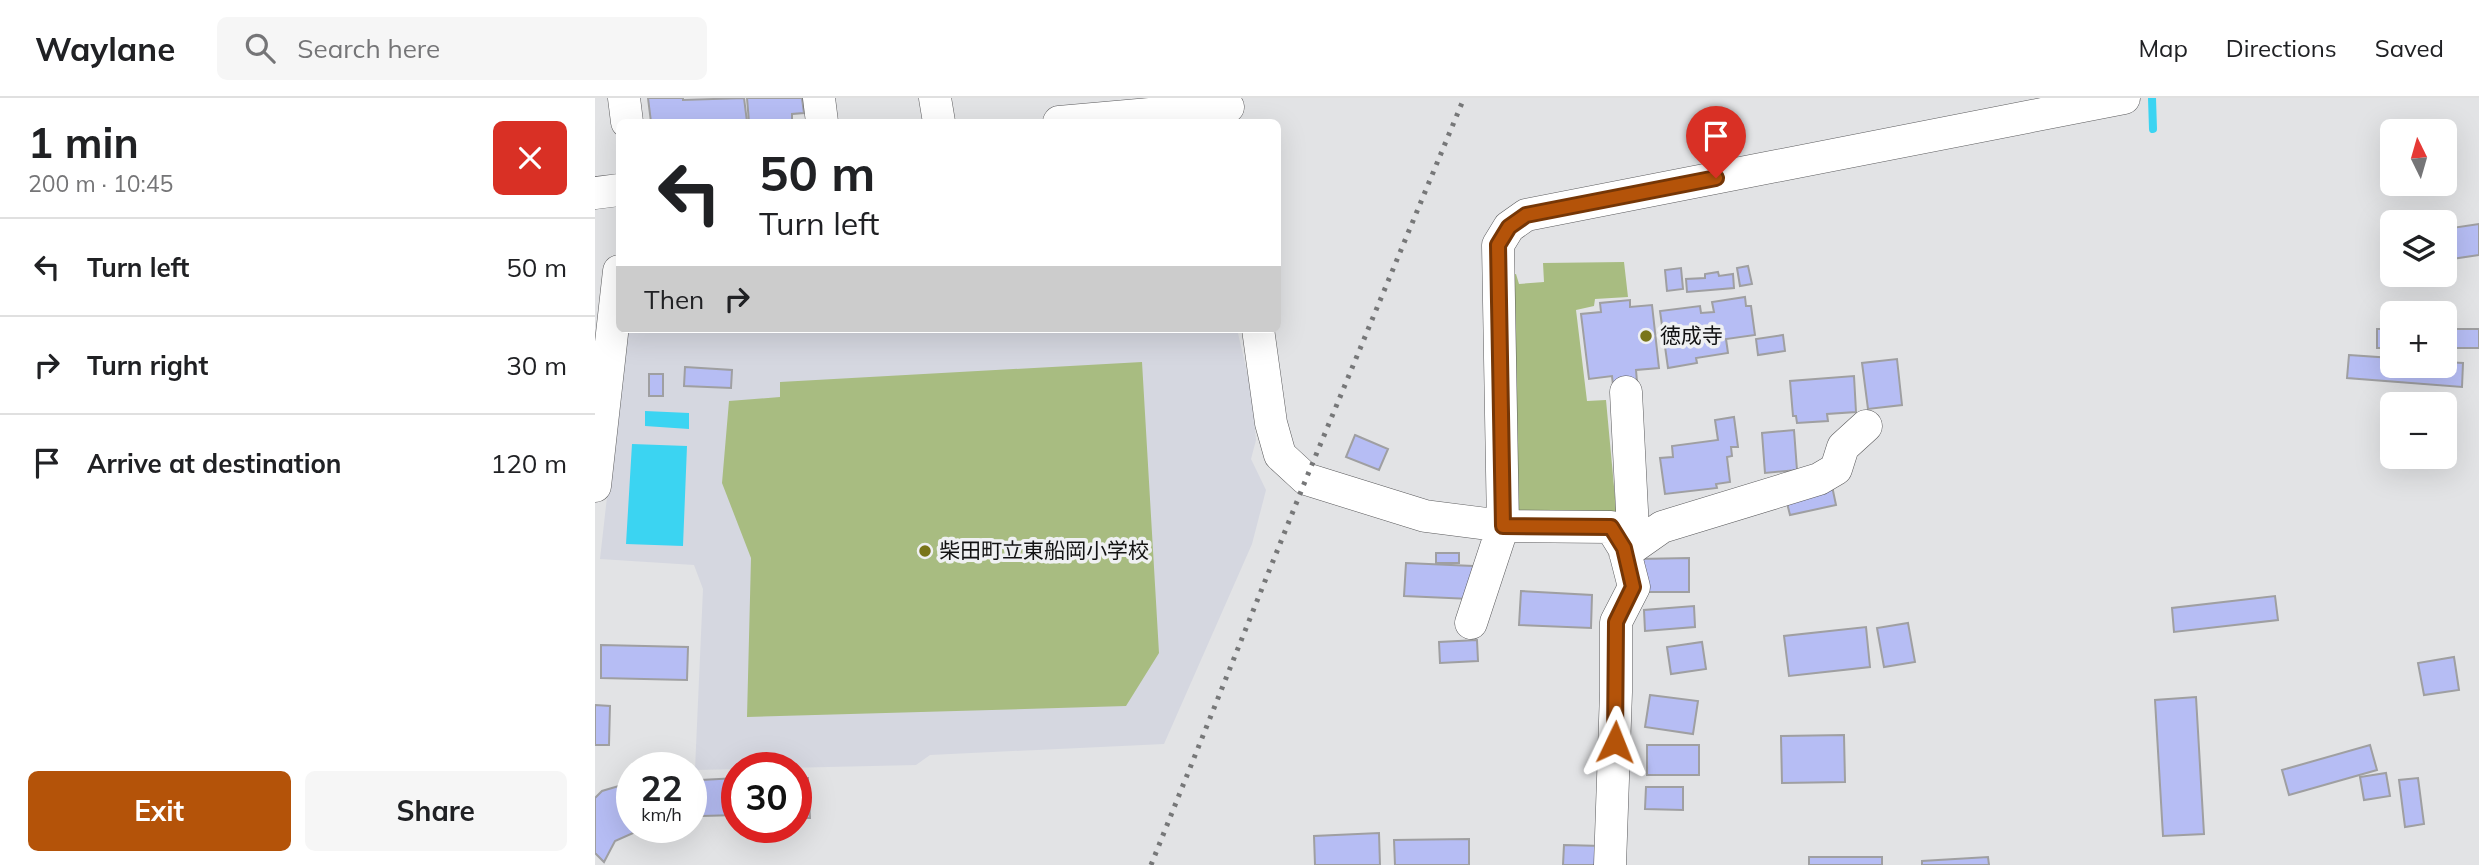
<!DOCTYPE html>
<meta charset="utf-8">
<style>
body{margin:0;font-family:Mulish,"Noto Sans JP",sans-serif;background:#f6f6f6;color:#202124;height:100vh;display:flex;flex-direction:column;font-size:26px;white-space:nowrap}
*{box-sizing:border-box;margin:0}
p{font-size:23px;color:#757577}
.icon{flex:none;width:38px;height:38px;fill:none;stroke:currentColor;stroke-width:2;stroke-linecap:round;stroke-linejoin:round}
.map{position:relative;flex:1;overflow:hidden}
.drawer{display:flex;flex-direction:column;background:#fff;width:595px}
.drawer>*{flex:none}
.banner{position:absolute;left:21px;top:21px;width:665px;height:214px;border-radius:10px;box-shadow:0 7px 28px #0002;background:#fff;color:#202124;overflow:hidden}
.needle{width:46px;rotate:355deg}
.tools{position:absolute;left:1785px;top:21px;display:grid;gap:14px}
.tools a{display:grid;place-items:center;width:77px;height:77px;border-radius:10px;background:#fff;box-shadow:0 7px 28px #0002;font-size:35px}
.speed{position:absolute;left:21px;top:654px;display:flex;gap:14px;font-size:35px;font-weight:700;text-align:center}
.speed>*{display:grid;place-content:center;width:91px;height:91px;border-radius:50%;background:#fff;box-shadow:0 7px 28px #0002;line-height:1}
.speed small{font-size:18px;font-weight:400}
.speed .limit{border:10px solid #d22;background:#fff;color:#111}
.pin{position:absolute;display:grid;place-items:center;width:60px;height:60px;color:#fff;margin:-72px -30px;border-radius:50% 50% 50% 0;rotate:-45deg;box-shadow:0 0 7px #0007}
.pin .icon{rotate:45deg}
.me{position:absolute;width:77px;margin:-38px;rotate:2deg;stroke-linejoin:round;filter:drop-shadow(0 0 5px #0008)}
.turn{display:flex;align-items:center;gap:24px;height:147px;padding:0 28px;font-size:32px}
.turn .icon{width:91px;height:91px;stroke-width:2.5}
.turn b{display:block;font-size:49px;line-height:60px}
.then{display:flex;align-items:center;height:66px;padding:0 28px;background:#0003;gap:14px;font-size:26px}
.round{display:grid;place-items:center;flex:none;width:74px;height:74px;border-radius:10px;background:#f6f6f6}
.summary{display:flex;align-items:center;justify-content:space-between;height:119px;padding:0 28px}
h1{font-size:42px;font-weight:700;line-height:52px}
.primary-button{display:flex;gap:14px;margin-top:auto;padding:14px 28px}
.primary-button a{flex:1;height:80px;border-radius:10px;background:#b45309;color:#fff;font-size:28px;font-weight:700;line-height:80px;text-align:center}
.primary-button a+a{background:#f6f6f6;color:#202124}
ul{padding:0;list-style:none}
li{display:flex;align-items:center;gap:21px;height:98px;padding:0 28px;border-top:2px solid #e0e0e0}
li div{flex:1}
li b{display:block;font-size:26px}
li em{font-style:normal}
header{display:flex;align-items:center;gap:42px;box-sizing:border-box;height:98px;padding:0 35px;background:#fff;border-bottom:2px solid #e0e0e0}
header strong{font-size:33px}
nav{display:flex;gap:38px;margin-inline-start:auto;font-size:24px}
.search{width:490px;height:63px;background:#f6f6f6;display:flex;align-items:center;gap:18px;box-sizing:border-box;padding:0 24px;border-radius:10px;color:#757577;font-size:26px}
main{display:flex;flex:1;min-height:0}
.map>svg:first-child{display:block}
</style>
<header>
<strong>Waylane</strong>
<div class="search"><svg class="icon" aria-label="search" viewBox="0 0 24 24"><circle cx="10" cy="10" r="6"/><path d="M15 15l6 6"/></svg>Search here</div>
<nav><a>Map</a><a>Directions</a><a>Saved</a></nav>
</header>
<main>
<section class="drawer">
<div class="summary"><div><h1>1 min</h1><p>200 m · 10:45</p></div><a class="round" style="background:#d93025;color:#fff"><svg class="icon" aria-label="close" viewBox="0 0 24 24"><path d="M6 6l12 12M18 6L6 18"/></svg></a></div>
<ul>
<li><svg class="icon" aria-label="left" viewBox="0 0 24 24"><path d="M17 20v-9H6M10 6l-5 5 5 5"/></svg><div><b>Turn left</b></div><em>50 m</em></li>
<li><svg class="icon" aria-label="right" viewBox="0 0 24 24"><path d="M7 20v-9h11M14 6l5 5-5 5"/></svg><div><b>Turn right</b></div><em>30 m</em></li>
<li><svg class="icon" aria-label="arrive" viewBox="0 0 24 24"><path d="M6 21V4h12l-3 4 3 4H6"/></svg><div><b>Arrive at destination</b></div><em>120 m</em></li>
</ul>
<div class="primary-button"><a>Exit</a><a>Share</a></div>
</section>
<div class="map">
<svg width="1884" height="767" viewBox="0 0 1884 767">
<rect width="100%" height="100%" fill="#e2e3e5"/>
<path fill="#d5d7e0" d="M31 231H642L657 295 661 342 656 361 671 392 657 446 569 646 335 657 321 667 100 672 108 491 99 467 5 461Z"/>
<path fill="#a8bc81" d="M1029 164 1033 199 1000 201 999 208 981 212 992 303 1011 302 1022 421 915 416 911 178 921 176 924 186 949 184 948 165Z
M547 264 564 555 531 608 152 619 156 460 127 385 134 303 185 299V284Z"/>
<path fill="#3bd4f2" d="M50 313 94 315V331L50 328Z
M37 346 92 348 88 448 31 446Z"/>
<g fill="none" stroke-linecap="round" stroke-linejoin="round">
<path stroke="#3bd4f2" stroke-width="8" d="M1557 0 1558 31"/>
</g>
<path fill="#b6bdf4" stroke="#9f9fa1" stroke-width="2" d="M53 0H88V2L149 0 152 24H56Z
M152 0H207L209 15 197 16V24H154Z
M1884 126V157L1850 162V131Z
M1153 168 1157 186 1145 188 1142 170Z
M1086 170 1088 191 1072 193 1070 172Z
M1123 174 1124 178 1138 176 1139 190 1092 194 1091 181 1110 180V176Z
M1150 199 1151 208H1156L1160 237 1131 241 1133 255 1101 260 1102 265 1073 270 1065 213 1105 208 1106 215 1119 214 1117 204Z
M1035 202V209L1057 207 1064 270 1041 272 1042 284 1018 287 1017 278 994 281 986 216 1006 214 1005 205Z
M1782 231H1797V250H1782Z
M1850 231H1884V250H1850Z
M1188 237 1190 253 1163 257 1161 241Z
M1754 257 1797 260V268H1850V264L1868 265 1867 289 1752 280Z
M1302 261 1307 307 1273 311 1267 265Z
M90 269 137 272 136 290 89 288Z
M54 276H68V298H54Z
M1259 278 1261 314 1232 316 1233 323 1202 325 1201 318H1198L1195 283Z
M1139 319 1143 349H1136L1137 358 1132 359 1135 384 1121 386 1122 390 1070 396 1065 360 1078 359 1077 348 1123 342 1120 322Z
M1199 332 1202 372 1170 375 1167 335Z
M760 337 793 351 784 372 751 359Z
M1237 388 1241 407 1195 417 1190 397Z
M841 455H864V465H841Z
M1094 460V494H1043V461Z
M811 465 878 468 876 501 809 498Z
M926 493 997 497 996 530 924 527Z
M1680 498 1683 522 1579 534 1577 510Z
M1099 508 1100 529 1050 533 1049 512Z
M1313 525 1320 564 1289 569 1282 530Z
M1271 529 1275 569 1194 578 1189 538Z
M882 542 883 563 845 565 844 544Z
M1107 544 1111 571 1076 576 1072 549Z
M6 547 93 549 92 582 6 580Z
M1859 559 1864 592 1829 597 1823 565Z
M1055 597 1103 603 1098 636 1050 629Z
M1601 599 1609 736 1568 738 1560 602Z
M0 607 15 608 14 647H0Z
M1249 637 1250 684 1187 685 1186 638Z
M1052 647H1104V677H1052Z
M1775 647 1782 672 1694 697 1687 672Z
M1791 675 1795 698 1769 702 1765 679Z
M142 680V717L107 718 106 682Z
M213 680 215 720H201V681Z
M1823 680 1829 726 1810 729 1804 682Z
M37 684V730H78L47 731 20 743 9 764 0 755V700L7 693Z
M1051 689H1088V712L1050 711Z
M784 735 785 767H720L719 738Z
M874 741V767H800L799 742Z
M969 747 1007 748 1006 767H968Z
M1214 759H1287V767H1214Z
M1393 759 1394 767H1327V763Z"/>
<g fill="none" stroke-linecap="round" stroke-linejoin="round">
<g stroke="#5a5a5c" stroke-width="33">
<path id="minor" d="M29 0 32 24
M224 0 227 24
M340 0 344 24
M464 24 633 9
M0 95 24 92
M663 231 676 325 685 357 711 381 830 418 908 428 1016 429 1029 450 1039 489 1021 524V594L1015 767
M0 388 24 173
M1029 450 1038 432 1031 294
M1030 455 1067 429 1224 381 1241 371 1248 349 1271 328
M876 525 908 428 903 147 914 129 931 117 1529 0"/>
</g>
<use href="#minor" stroke="#fff" stroke-width="32"/>
<path stroke="#767778" stroke-width="5" stroke-dasharray="3.5 7" stroke-linecap="butt" d="M556 767 711 381 869 0"/>
</g>
<g fill="none" stroke-linecap="round" stroke-linejoin="round">
<g stroke="#753606" stroke-width="18">
<path id="route" d="M1020 644 1021 524 1038 489 1029 450 1016 429 908 428 903 147 914 129 931 117 1121 80"/>
</g>
<use href="#route" stroke="#b45309" stroke-width="12"/>
</g>
<g fill="#79751a" stroke="#eff0f2" stroke-width="2.5">
<circle cx="1051" cy="238" r="7"/>
<circle cx="330" cy="453" r="7"/>
</g>
<g text-anchor="middle" stroke-width="7" stroke-linejoin="round" paint-order="stroke">
<g font-size="21" fill="#121213" stroke="#eff0f2" text-anchor="start">
<text x="1065" y="245">徳成寺</text>
<text x="344" y="460">柴田町立東船岡小学校</text>
</g>
</g>
</svg>
<div class="tools">
<a><svg class="needle" viewBox="-14 -14 28 28"><path d="M0-13l5 13h-10z" fill="#e53935"/><path d="M0 13l5-13h-10z" fill="#757577"/></svg></a>
<a><svg class="icon" aria-label="layers" viewBox="0 0 24 24"><path d="M12 4l9 5-9 5-9-5zM3 14l9 5 9-5"/></svg></a>
<a>+</a>
<a>−</a>
</div>
<div class="speed"><div>22<small>km/h</small></div><div class="limit">30</div></div>
<div class="pin" style="left:1121px;top:80px;background:#d93025"><svg class="icon" aria-label="arrive" viewBox="0 0 24 24"><path d="M6 21V4h12l-3 4 3 4H6"/></svg></div>
<svg class="me" style="left:1020px;top:644px" viewBox="-20 -20 40 40"><path d="M0-17L14 15 0 8-14 15z" fill="#b45309" stroke="#fff" stroke-width="4"/></svg>
<div class="banner">
<div class="turn"><svg class="icon" aria-label="left" viewBox="0 0 24 24"><path d="M17 20v-9H6M10 6l-5 5 5 5"/></svg><div><b>50 m</b>Turn left</div></div>
<div class="then">Then<svg class="icon" aria-label="right" viewBox="0 0 24 24"><path d="M7 20v-9h11M14 6l5 5-5 5"/></svg></div>
</div>
</div>
</main>
